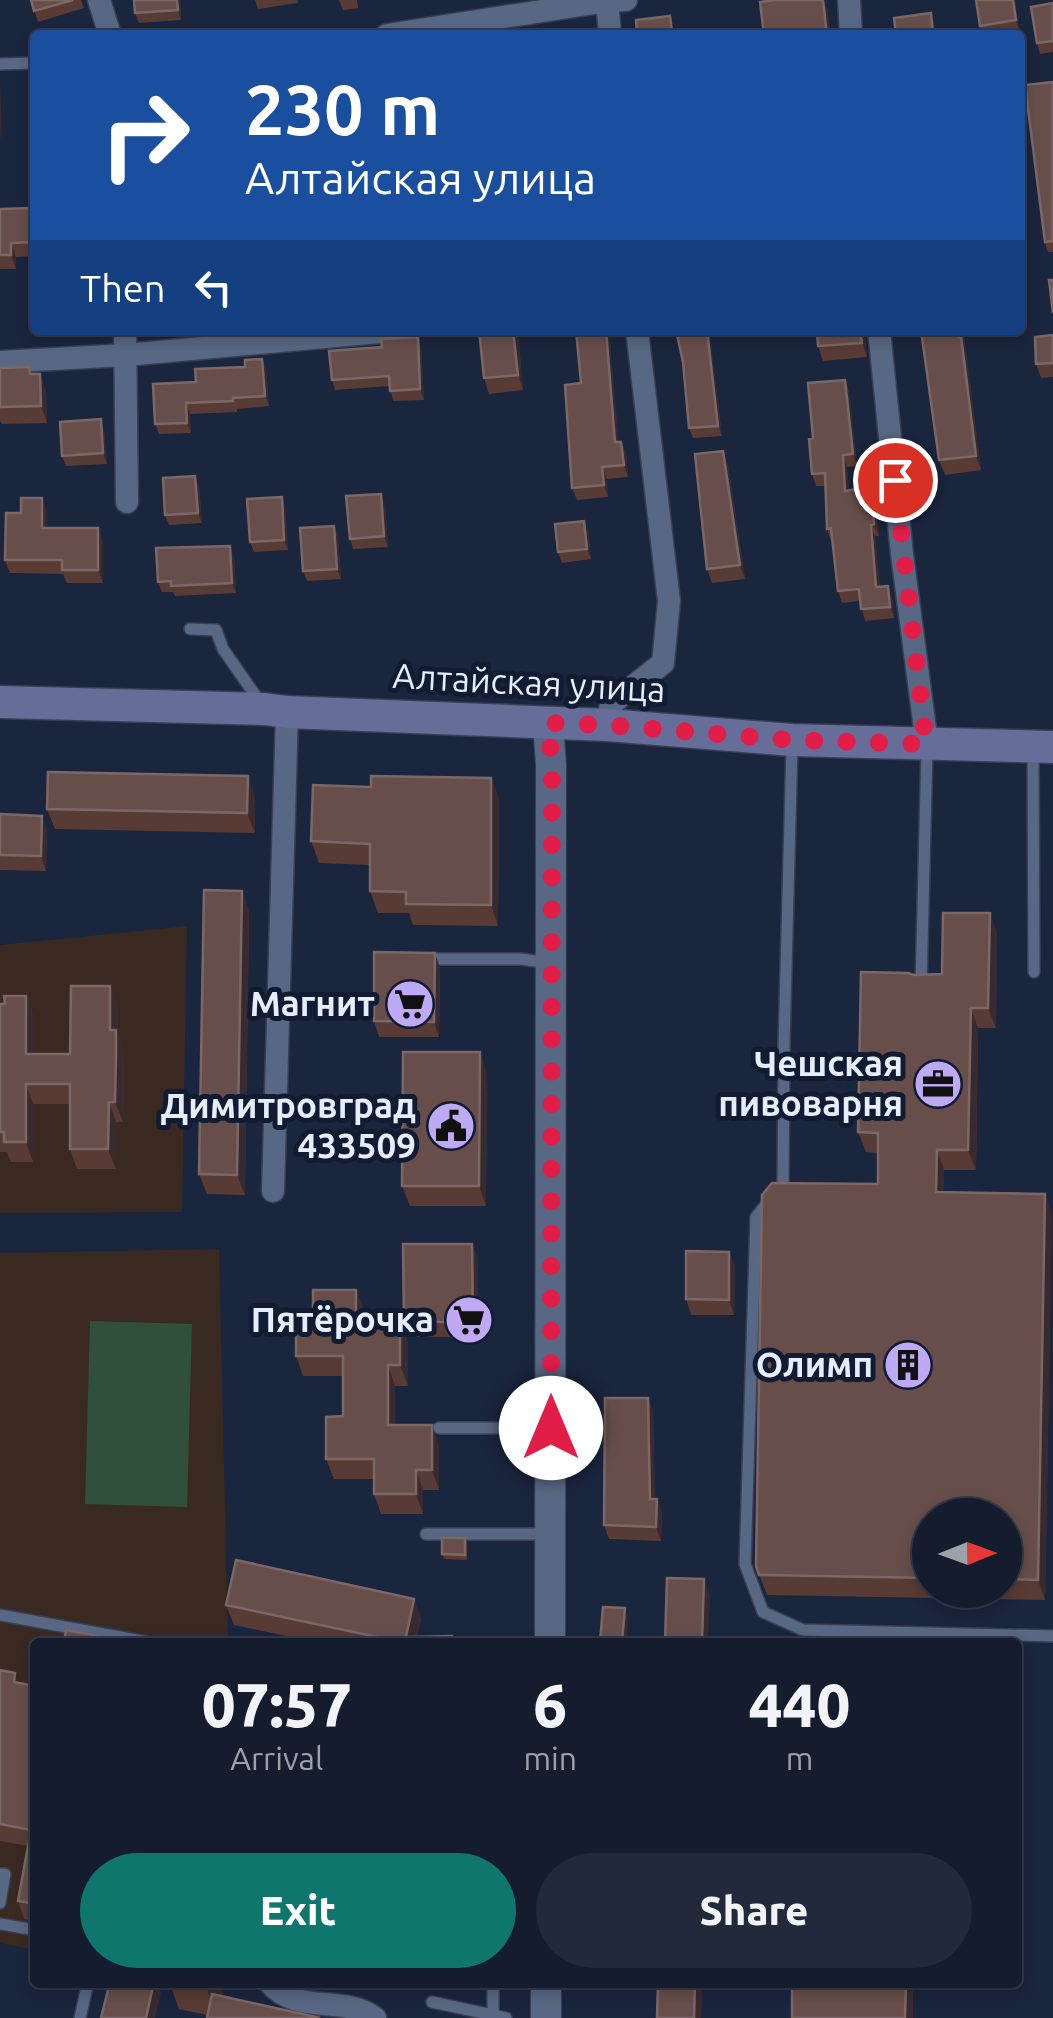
<!DOCTYPE html>
<meta charset="utf-8">
<style>
body{margin:0;font-family:Ubuntu,sans-serif;background:#21293a;color:#f1f3f6;height:100vh;display:flex;flex-direction:column;font-size:38px;white-space:nowrap}
*{box-sizing:border-box;margin:0}
p{font-size:32px;color:#9da1aa}
.icon{flex:none;width:55px;height:55px;fill:none;stroke:currentColor;stroke-width:2;stroke-linecap:round;stroke-linejoin:round}
.map{position:relative;flex:1;overflow:hidden}
.panel{position:absolute;left:30px;top:1638px;width:992px;height:350px;display:flex;flex-direction:column;background:#141c2e;border-radius:10px;box-shadow:0 5px 15px #0003,0 0 0 2px #333a4a}
.panel>*{flex:none}
.top-card{position:absolute;left:30px;top:30px;width:995px;height:305px;border-radius:10px;box-shadow:0 5px 15px #0003,0 0 0 2px #333a4a;background:#1a4fa0;color:#fff;overflow:hidden}
.needle{width:65px;rotate:89deg}
.fabs{position:absolute;left:912px;top:1498px;display:grid;gap:20px}
.fabs a{display:grid;place-items:center;width:110px;height:110px;border-radius:50%;background:#141c2e;box-shadow:0 5px 15px #0003,0 0 0 2px #333a4a;font-size:50px}
.pin{position:absolute;display:grid;place-items:center;width:85px;height:85px;color:#fff;margin:-42px;border:5px solid #fff;border-radius:50%;box-shadow:0 2px 10px #0007}
.me{position:absolute;width:110px;margin:-55px;rotate:0deg;stroke-linejoin:round;filter:drop-shadow(0 0 8px #0008)}
.turn{display:flex;align-items:center;gap:35px;height:210px;padding:0 50px;font-size:45px}
.turn .icon{width:130px;height:130px;stroke-width:2.5}
.turn b{display:block;font-size:70px;line-height:85px}
.then{display:flex;align-items:center;height:95px;padding:0 50px;background:#0003;gap:20px;font-size:38px}
.eta{display:flex;justify-content:space-evenly;align-items:center;height:170px;text-align:center}
.eta b{font-size:60px;font-weight:800;line-height:70px}
.button{display:flex;gap:20px;margin-top:auto;padding:20px 50px}
.button a{flex:1;height:115px;border-radius:60px;background:#0f766e;color:#fff;font-size:40px;font-weight:800;line-height:115px;text-align:center}
.button a+a{background:#21293a;color:#f1f3f6}
.map>svg:first-child{display:block}
</style>
<div class="map">
<svg width="1053" height="2018" viewBox="0 0 1053 2018">
<rect width="100%" height="100%" fill="#1a253e"/>
<path fill="#3a2921" d="M187 926 182 1212 0 1213V945Z
M219 1249 228 1642H35V1950L0 1943V1253Z"/>
<path fill="#31503c" d="M90 1321 192 1324 187 1507 85 1504Z"/>
<g fill="none" stroke-linecap="round" stroke-linejoin="round">
<g stroke="#363f54" stroke-width="14">
<path id="service" d="M0 64 35 63
M190 629 216 630 223 649 260 702
M792 745 784 1044 783 1184 756 1217 745 1564 763 1612 803 1630 1053 1636
M1033 751 1034 972
M425 959H520L550 963
M921 986 927 748
M439 1428H550
M426 1534H547
M0 1615 147 1642
M0 1874H5L0 1903
M0 1924 35 1930
M432 2002 506 2018
M493 2015V1982
M80 2018 88 1982"/>
</g>
<g stroke="#363f54" stroke-width="25">
<path id="minor" d="M99 0 110 35
M607 0 610 35
M849 0 851 35
M387 35 607 1 626 0
M125 330 127 502
M879 330 902 554 927 744
M0 362 125 355 402 330
M607 725 611 704 663 663 669 601 637 330
M273 1191 287 712
M269 1982C296 2016 345 1994 375 2018"/>
</g>
<g stroke="#363f54" stroke-width="32">
<path id="tertiary" d="M548 723 551 765 550 1642
M546 1982V2018"/>
</g>
<g stroke="#363f54" stroke-width="35">
<path id="secondary" d="M0 702 264 709 287 712 607 725 792 740 1053 747"/>
</g>
<use href="#service" stroke="#586783" stroke-width="11"/>
<use href="#minor" stroke="#586783" stroke-width="22"/>
<use href="#tertiary" stroke="#586783" stroke-width="30"/>
<use href="#secondary" stroke="#666d98" stroke-width="32"/>
</g>
<path fill="#583b34" fill-rule="evenodd" d="M31 0H81L84 8 38 22Z
M180 0 181 20 139 23 135 13Z
M255 0H298V3L258 9Z
M339 0H357L358 8 343 10Z
M976 0H1015L1019 31 983 35 980 26Z
M1053 3V52L1040 54 1037 43Z
M1053 82V252H1048L1045 242Z
M31 208 32 211H35V256L16 257V269H0V209Z
M676 330H709L722 436 693 438 689 428 683 362Z
M817 330H864L867 357 823 361 818 346Z
M921 330H963L981 470 945 475 939 460Z
M518 333 523 390 489 394 484 378Z
M1053 335V377L1041 378 1036 364Z
M421 348 424 400 393 401 390 386 335 390 332 380Z
M262 359 266 369 269 406 237 409V412L190 414 191 433 159 434 155 424 196 382 245 367Z
M0 368 32 374 46 391 47 423 2 424 0 421Z
M845 380 849 392 857 466 847 467 849 491 872 487 876 499 879 536H875L880 587 892 598 894 618 865 621 860 601 842 603 838 591 833 540 831 541 827 529 825 486H816L812 474 813 438Z
M104 430 107 464 66 466 62 456Z
M619 442H621L626 453 628 477 607 479 608 497 577 500 572 488Z
M728 465 745 579 712 583 707 569Z
M195 476 199 486 202 523 169 525 165 515Z
M282 497 285 507 288 550 254 552 250 542Z
M42 498 47 512V528L103 541V583H67L63 574 10 573 5 560 21 513Z
M385 504 388 547 353 549 350 539Z
M334 526 338 536 341 579 307 581 303 571Z
M588 531 591 559 562 563 558 552Z
M234 556 236 593 175 596 173 592H162L158 582Z
M491 778 499 799 498 926 413 925 409 913H378L370 891V865L319 863 311 841 371 787Z
M255 796V833L55 829 47 809Z
M0 814 47 831 46 871 0 870Z
M249 911 245 1195 207 1194 199 1174Z
M990 913 997 934 996 1028H978L976 1170H944V1193L1052 1214 1045 1600 767 1595 756 1566 878 1184V1153L866 1152 858 1132 914 975 942 974ZM930 1515H1005V1590H930Z
M440 968 439 1037H379L374 1021Z
M110 986 118 1006 117 1033 124 1050 123 1122H116V1169H77L70 1149V1104H33V1162H11L7 1152H0V1004H5L26 996 33 1016V1054H70Z
M487 1072 486 1206H410L402 1186Z
M472 1244 478 1259V1337H409L404 1322Z
M729 1252 735 1267 734 1315H691L686 1299Z
M356 1290 364 1310V1322L408 1342V1386H395V1425L439 1445V1490H423V1514H381L374 1494V1479H334L326 1459 343 1416V1376H303L296 1356 313 1311Z
M648 1398 653 1412 655 1499H657L662 1513 661 1541 609 1539 604 1525Z
M465 1538 467 1543V1560L444 1559 442 1554Z
M414 1599 421 1619 417 1637 454 1642H315L234 1625 226 1605Z
M0 1670 19 1683 35 1686V1921L24 1919 18 1901 28 1846 0 1841Z
M169 1982H225L222 1996 207 2015 179 2009Z"/>
<path fill="#392a2f" d="M177 0H180L181 20 178 10Z
M823 0 828 10 831 35H827Z
M1013 0H1015L1019 31 1016 20Z
M931 13 936 28 937 35H933Z
M0 76 2 140 0 135Z
M11 243 16 257V269L11 255Z
M513 330H517L518 333 523 390 518 375Z
M606 330H609L620 454 615 442Z
M707 330H709L710 334 722 436 718 426Z
M860 330H864L867 357 862 343Z
M959 330H963L964 343 966 350 981 470 976 456Z
M418 337 421 348 424 400 420 389Z
M262 359 266 369 269 406 265 396Z
M40 374 46 391 47 423 41 406Z
M845 380 849 392 857 466 853 454Z
M186 403 190 414 191 433 187 423Z
M101 419 104 430 107 464 103 453Z
M621 442 626 453 628 477 624 465Z
M723 451 728 465 745 579 740 565Z
M843 455 847 467 850 503 845 491Z
M602 467 607 479 608 497 604 485Z
M195 476 199 486 202 523 198 513Z
M872 487 876 499 879 536 874 524Z
M381 494 385 504 388 547 384 536Z
M282 497 285 507 288 550 284 540Z
M42 498 47 512V541L42 528Z
M584 521 588 531 591 559 587 549Z
M871 525 875 536 881 599 876 587Z
M334 526 338 536 341 579 337 569Z
M98 528 103 541V583L98 570Z
M230 546 234 556 236 593 232 583Z
M888 586 892 598 894 618 890 607Z
M248 776 255 796V833L247 813Z
M491 778 499 799 498 926 491 905Z
M42 816 47 831 46 871 41 856Z
M242 891 249 911 245 1195 237 1175Z
M990 913 997 934 996 1028 988 1008Z
M435 953 440 968 439 1037 434 1022Z
M110 986 118 1006 117 1033 124 1050 123 1122 115 1102 110 1030Z
M26 996 33 1016V1074L26 1054Z
M971 1008 978 1028 976 1170 968 1150Z
M480 1052 487 1072 486 1206 479 1186Z
M26 1084 33 1104V1162L26 1142Z
M109 1102 116 1122V1169L108 1149Z
M937 1150 944 1170V1212L936 1192Z
M1045 1194 1052 1214 1045 1600 1038 1580Z
M472 1244 478 1259V1337L473 1322Z
M729 1252 735 1267 734 1315 729 1300Z
M356 1290 364 1310V1342L356 1322Z
M400 1322 408 1342V1386L400 1365Z
M388 1365 395 1386V1445L388 1425Z
M648 1398 653 1412 655 1513 650 1499Z
M432 1425 439 1445V1490L432 1470Z
M416 1470 423 1490V1514L416 1494Z
M657 1499 662 1513 661 1541 656 1527Z
M704 1579 710 1595 708 1642H702Z
M414 1599 421 1619 416 1642 406 1637Z
M625 1608 628 1619 627 1642H622Z
M154 1982H157L161 1993 155 2018H146Z
M208 1982H225L217 2017 207 1989Z
M695 1982H703L701 2018H694Z
M906 1982H913V2018H905Z"/>
<path fill="#674e4a" stroke="#7b6766" stroke-width="2.5" d="M31 0H73L34 11Z
M134 0H177L178 10 135 13Z
M776 0H823L827 35H764L760 2Z
M976 0H1013L1016 20 980 26Z
M1053 3V41L1037 43 1031 7Z
M931 13 933 35H896L894 18Z
M670 16 672 32 690 31 691 35H637L636 20Z
M1053 82V241L1045 242 1025 85Z
M31 208V211H35V242L11 243V255H0V209Z
M1049 280H1053V313Z
M479 330H513L518 375 484 378Z
M576 330H606L615 442H621L624 465 602 467 604 485 572 488 565 385 581 383Z
M676 330H707L718 426 689 428 683 362Z
M817 330H860L862 343 818 346Z
M921 330H959V337L961 336 976 456 939 460Z
M1053 335V363L1036 364 1035 337Z
M418 337 420 389 390 391 389 376 332 380 329 351 382 347 381 339Z
M262 359 265 396 233 398V401L186 403 187 423 155 424 153 384 196 382 195 369 245 367V360Z
M29 367 30 374H40L41 406 0 407V368Z
M845 380 853 454 843 455 845 491 872 487 874 524 871 525 876 587 888 586 890 607 861 609 859 589 838 591 831 528 827 529 825 473 812 474 809 439 813 438 808 383Z
M101 419 103 453 62 456 60 422Z
M723 451 740 565 707 569 695 454Z
M195 476 198 513 165 515 163 478Z
M381 494 384 536 350 539 346 496Z
M282 497 284 540 250 542 247 499Z
M21 498H42V528H98V570H62V560H5L6 513H21Z
M584 521 587 549 558 552 555 524Z
M334 526 337 569 303 571 300 528Z
M230 546 232 583 171 586V581L158 582 156 548Z
M48 772 248 776 247 813 47 809Z
M371 776 491 778V905L406 904V892L370 891V844L311 841 313 785 371 787Z
M0 814 42 816 41 856 0 855Z
M204 890 242 891 237 1175 199 1174Z
M943 913H990L988 1008H971L968 1150H937L936 1192 1045 1194 1038 1580 1005 1579V1515H930V1578L759 1575 756 1566 762 1195 772 1183 878 1184V1133L858 1132 861 972 908 973 914 975 942 974Z
M374 952 435 953 434 1022 374 1021Z
M71 986H110V1030H116V1057L115 1102H109L108 1149H70V1084H26V1142H4V1132H0V1004H5L4 996H26V1054H70Z
M403 1052H480L479 1186H402Z
M403 1244H472L473 1322H404Z
M686 1251 729 1252V1300L686 1299Z
M313 1290H356V1322H400V1365H388V1425H432V1470H416V1494H374V1459H326V1417L343 1416V1356H296V1312L313 1311Z
M605 1398H648L650 1499H657L656 1527 604 1525Z
M442 1538H465V1555L442 1554Z
M236 1560 414 1599 406 1637 452 1636V1642H405V1638L404 1642H401L226 1605Z
M667 1578 704 1579 702 1642H665Z
M603 1607 625 1608 622 1642H600Z
M66 1630 130 1642H64Z
M0 1670 15 1673 14 1682 35 1686V1906L31 1903 18 1901 31 1830 0 1824Z
M110 1982H154L146 2018H101Z
M178 1982H208L207 1989Z
M658 1982H695L694 2018H657Z
M792 1982H906L905 2018H792Z
M212 1994 320 2018H207Z"/>
<g fill="none" stroke-linecap="round" stroke-linejoin="round">
<path stroke="#e11d48" stroke-width="18" stroke-dasharray="0 32.4" d="M551 1428 552 765 548 723 607 725 792 740 926 744 895 480"/>
</g>
<defs>
<g id="supermarket-disc" transform="scale(2.5)"><circle r="9.5" fill="#bea9f5" stroke="#111c33"/><path d="M-6-5.5h2.5l.6 2H6L4.5 2H-2.5L-4.4-4H-6ZM-1.5 3.2a1.3 1.3 0 1 0 .1 0ZM3 3.2a1.3 1.3 0 1 0 .1 0Z" fill="#111"/></g>
<g id="office-disc" transform="scale(2.5)"><circle r="9.5" fill="#bea9f5" stroke="#111c33"/><path d="M-6-3h4V-5.5h4V-3h4V5H-6ZM-1-4.5V-3h2v-1.5ZM-6 0V1H6V0Z" fill="#111"/></g>
<g id="civic-disc" transform="scale(2.5)"><circle r="9.5" fill="#bea9f5" stroke="#111c33"/><path d="M-.6-6.5H3V-4.5H.6V-3L4-1V1h2V6H-6V1h2V-1L-.6-3ZM-1.2 2.5V6h2.4V2.5Z" fill="#111"/></g>
<g id="building-disc" transform="scale(2.5)"><circle r="9.5" fill="#bea9f5" stroke="#111c33"/><path d="M-4-6H4V6H1V3H-1V6H-4ZM-2.5-4.3h1.7v1.8h-1.7ZM.8-4.3h1.7v1.8H.8ZM-2.5-1h1.7V.8h-1.7ZM.8-1h1.7V.8H.8Z" fill="#111"/></g>
</defs>
<g fill-rule="evenodd">
<use href="#supermarket-disc" x="410" y="1004"/>
<use href="#office-disc" x="938" y="1084"/>
<use href="#civic-disc" x="451" y="1126"/>
<use href="#supermarket-disc" x="469" y="1320"/>
<use href="#building-disc" x="908" y="1365"/>
</g>
<g text-anchor="middle" stroke-width="10" stroke-linejoin="round" paint-order="stroke">
<g font-size="35" fill="#e5edfe" stroke="#111c33">
<text transform="translate(529 683) rotate(3)" y="12">Алтайская улица</text>
</g>
<g font-size="35" font-weight="bold" fill="#e5edfe" stroke="#111c33" text-anchor="end">
<text x="375" y="1016">Магнит</text>
<text x="903" y="1076">Чешская<tspan x="903" dy="40">пивоварня</tspan></text>
<text x="416" y="1118">Димитровград<tspan x="416" dy="40">433509</tspan></text>
<text x="434" y="1332">Пятёрочка</text>
<text x="873" y="1377">Олимп</text>
</g>
</g>
</svg>
<div class="fabs">
<a><svg class="needle" viewBox="-14 -14 28 28"><path d="M0-13l5 13h-10z" fill="#e53935"/><path d="M0 13l5-13h-10z" fill="#9da1aa"/></svg></a>
</div>
<div class="pin" style="left:895px;top:480px;background:#d93025"><svg class="icon" aria-label="arrive" viewBox="0 0 24 24"><path d="M6 21V4h12l-3 4 3 4H6"/></svg></div>
<svg class="me" style="left:551px;top:1428px" viewBox="-20 -20 40 40"><circle r="19" fill="#fff"/><path d="M0-13L10 11 0 6-10 11z" fill="#e11d48"/></svg>
<div class="top-card">
<div class="turn"><svg class="icon" aria-label="right" viewBox="0 0 24 24"><path d="M7 20v-9h11M14 6l5 5-5 5"/></svg><div><b>230 m</b>Алтайская улица</div></div>
<div class="then">Then<svg class="icon" aria-label="left" viewBox="0 0 24 24"><path d="M17 20v-9H6M10 6l-5 5 5 5"/></svg></div>
</div>
<section class="panel">
<div class="eta">
<div><b>07:57</b><p>Arrival</p></div>
<div><b>6</b><p>min</p></div>
<div><b>440</b><p>m</p></div>
</div>
<div class="button"><a>Exit</a><a>Share</a></div>
</section>
</div>
